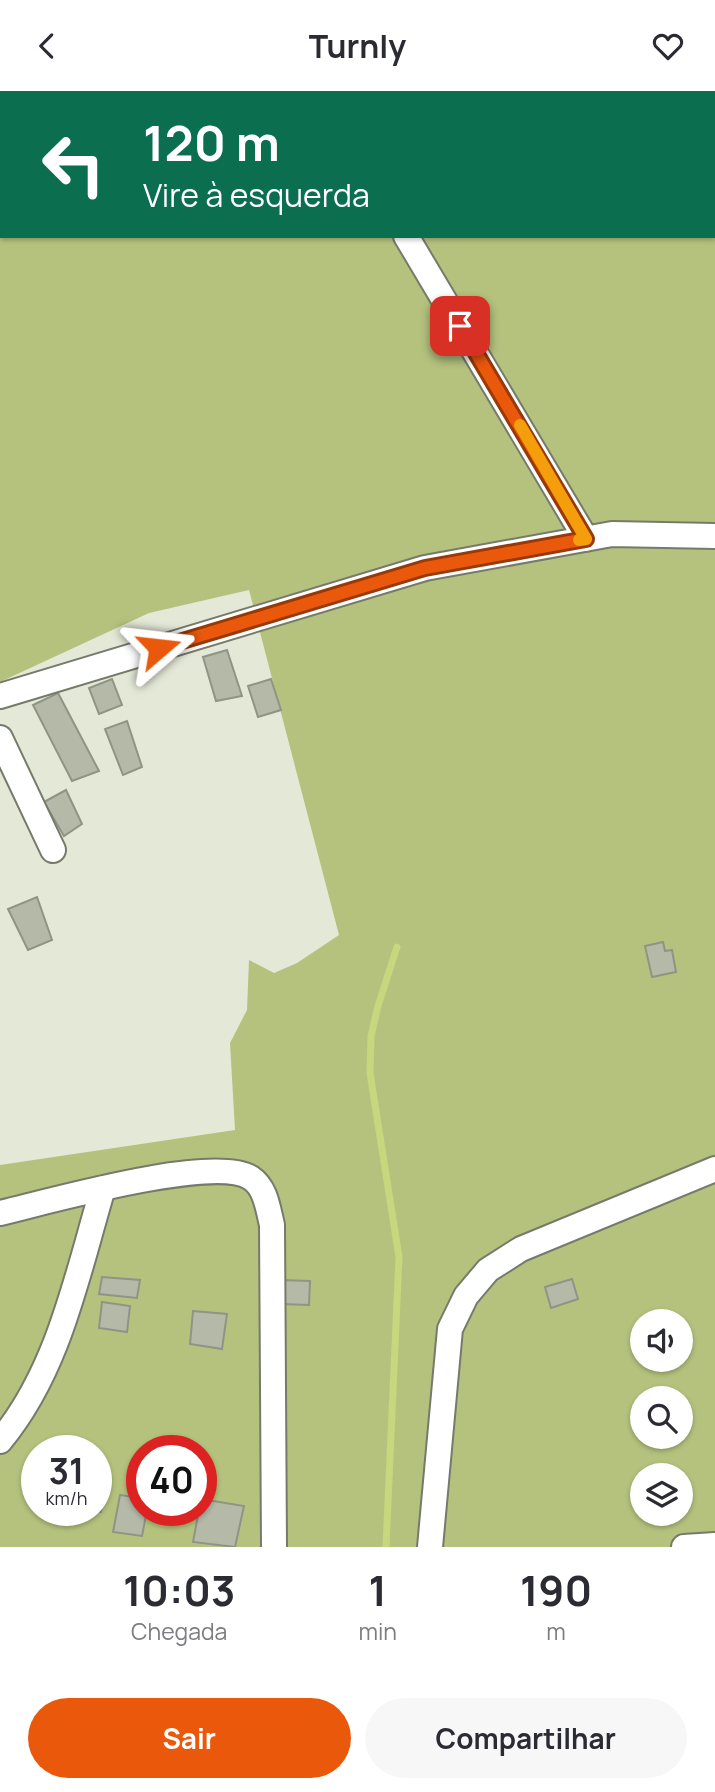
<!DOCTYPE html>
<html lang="pt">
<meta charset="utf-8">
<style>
body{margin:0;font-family:Manrope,sans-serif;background:#f7f7f7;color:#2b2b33;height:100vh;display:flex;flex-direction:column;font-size:26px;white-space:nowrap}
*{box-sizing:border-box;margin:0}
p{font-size:23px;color:#7c7c81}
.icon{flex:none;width:38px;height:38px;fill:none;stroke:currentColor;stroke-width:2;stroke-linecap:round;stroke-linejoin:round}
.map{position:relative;height:1456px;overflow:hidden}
.sheet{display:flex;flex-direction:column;background:#fff;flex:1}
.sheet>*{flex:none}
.guide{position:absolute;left:0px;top:0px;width:716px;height:147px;box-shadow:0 2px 5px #0004;background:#0b6e4f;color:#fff;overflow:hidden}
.fabs{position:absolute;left:630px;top:1218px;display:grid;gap:14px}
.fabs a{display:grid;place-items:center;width:63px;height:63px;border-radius:50%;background:#fff;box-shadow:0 2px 5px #0004;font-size:35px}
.speed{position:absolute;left:21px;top:1344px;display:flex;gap:14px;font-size:35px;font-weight:700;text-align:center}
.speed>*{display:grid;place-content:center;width:91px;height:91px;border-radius:50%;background:#fff;box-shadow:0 2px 5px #0004;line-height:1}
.speed small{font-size:18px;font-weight:400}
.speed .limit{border:10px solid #d22;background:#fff;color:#111}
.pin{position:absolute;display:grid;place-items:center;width:60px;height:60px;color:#fff;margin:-30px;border-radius:14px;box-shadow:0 4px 10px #0006}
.me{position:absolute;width:77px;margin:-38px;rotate:73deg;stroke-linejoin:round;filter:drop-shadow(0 0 5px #0008)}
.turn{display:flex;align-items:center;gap:24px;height:147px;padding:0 28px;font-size:32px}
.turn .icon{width:91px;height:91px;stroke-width:2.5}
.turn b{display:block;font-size:49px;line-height:60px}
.eta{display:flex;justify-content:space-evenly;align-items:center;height:119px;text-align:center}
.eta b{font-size:42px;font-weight:700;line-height:49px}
.button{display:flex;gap:14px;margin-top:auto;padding:14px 28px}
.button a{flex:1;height:80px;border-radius:42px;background:#ea580c;color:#fff;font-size:28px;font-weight:700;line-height:80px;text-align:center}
.button a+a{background:#f7f7f7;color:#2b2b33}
header{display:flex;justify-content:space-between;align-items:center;height:91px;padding:0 28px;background:#fff;font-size:32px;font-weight:700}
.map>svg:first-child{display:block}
</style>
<header><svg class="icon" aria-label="back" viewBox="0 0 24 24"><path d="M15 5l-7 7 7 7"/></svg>Turnly<svg class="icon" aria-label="heart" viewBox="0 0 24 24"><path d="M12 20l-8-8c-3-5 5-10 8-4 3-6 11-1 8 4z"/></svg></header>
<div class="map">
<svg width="715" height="1456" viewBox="0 0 715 1456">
<rect width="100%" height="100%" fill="#e4e8d6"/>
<path fill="#b5c27e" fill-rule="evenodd" d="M0 0H715V1456H0V1074L235 1039 230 952 247 919 249 869 274 882 297 872 339 844 249 499 149 522 0 591ZM2 2H714V145H2ZM642 1230H681V1269H642ZM642 1307H681V1346H642ZM37 1360H96V1419H37ZM142 1360H201V1419H142ZM642 1384H681V1423H642Z"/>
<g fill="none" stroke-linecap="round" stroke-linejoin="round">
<path stroke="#c7d77d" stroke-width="7" d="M386 1456 399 1166 370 982 371 945 378 915 397 856"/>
</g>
<path fill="#b5b9a8" stroke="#909484" stroke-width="2" d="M227 559 242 605 216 610 203 566Z
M112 588 122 614 99 623 89 597Z
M271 588 281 619 258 626 248 595Z
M58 602 99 680 72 690 33 614Z
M127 630 142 676 123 684 105 638Z
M66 699 82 733 64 745 44 711Z
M37 806 52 849 28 859 8 818Z
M663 851 665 860 672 859 676 881 652 886 645 855Z
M102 1186 140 1189 137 1207 99 1203Z
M572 1188 578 1208 551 1217 545 1196Z
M282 1189 310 1190 309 1214 282 1213Z
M102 1211 130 1215 127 1241 99 1237Z
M193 1220 227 1223 222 1258 190 1253Z
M26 1372H37V1396H26Z
M96 1398 102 1399 101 1421 79 1419H96Z
M120 1404 142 1407V1419H147L142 1445 113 1441Z
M201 1408 244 1415 235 1456 193 1451Z"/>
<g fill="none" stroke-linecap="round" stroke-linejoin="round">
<g stroke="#767a6a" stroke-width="28">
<path id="minor" d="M318 0 319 2
M406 145 586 448
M0 605 425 477 612 443 715 445
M0 647 53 759
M0 1122C47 1111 214 1063 251 1087 266 1097 268 1118 272 1134L274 1456
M0 1350C59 1279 77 1184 103 1097
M430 1456 450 1238 466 1205 488 1179 521 1158 715 1078
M684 1456 715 1454"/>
</g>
<use href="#minor" stroke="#fff" stroke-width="24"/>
</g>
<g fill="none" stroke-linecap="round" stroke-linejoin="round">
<g stroke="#983908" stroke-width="18">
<path id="route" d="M159 557 425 477 586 448 460 235"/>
</g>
<use href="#route" stroke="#ea580c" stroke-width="12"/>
<path stroke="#f59e0b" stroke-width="12" d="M520 334 586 448 579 449"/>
</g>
</svg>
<div class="fabs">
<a><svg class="icon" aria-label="sound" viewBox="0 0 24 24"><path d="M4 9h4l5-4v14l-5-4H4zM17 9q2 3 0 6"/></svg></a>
<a><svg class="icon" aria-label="search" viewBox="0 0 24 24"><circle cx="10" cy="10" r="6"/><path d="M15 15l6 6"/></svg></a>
<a><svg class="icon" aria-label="layers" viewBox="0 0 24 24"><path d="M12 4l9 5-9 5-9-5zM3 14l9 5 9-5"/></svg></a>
</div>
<div class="speed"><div>31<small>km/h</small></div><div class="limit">40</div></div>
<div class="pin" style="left:460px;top:235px;background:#d93025"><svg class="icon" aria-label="arrive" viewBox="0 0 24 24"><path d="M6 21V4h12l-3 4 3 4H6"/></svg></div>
<svg class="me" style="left:159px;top:557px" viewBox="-20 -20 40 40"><path d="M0-17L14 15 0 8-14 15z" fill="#ea580c" stroke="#fff" stroke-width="4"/></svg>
<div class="guide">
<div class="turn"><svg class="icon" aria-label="left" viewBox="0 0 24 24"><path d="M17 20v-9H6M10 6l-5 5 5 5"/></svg><div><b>120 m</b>Vire à esquerda</div></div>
</div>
</div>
<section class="sheet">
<div class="eta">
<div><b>10:03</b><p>Chegada</p></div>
<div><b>1</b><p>min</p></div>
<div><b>190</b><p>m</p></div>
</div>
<div class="button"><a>Sair</a><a>Compartilhar</a></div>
</section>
